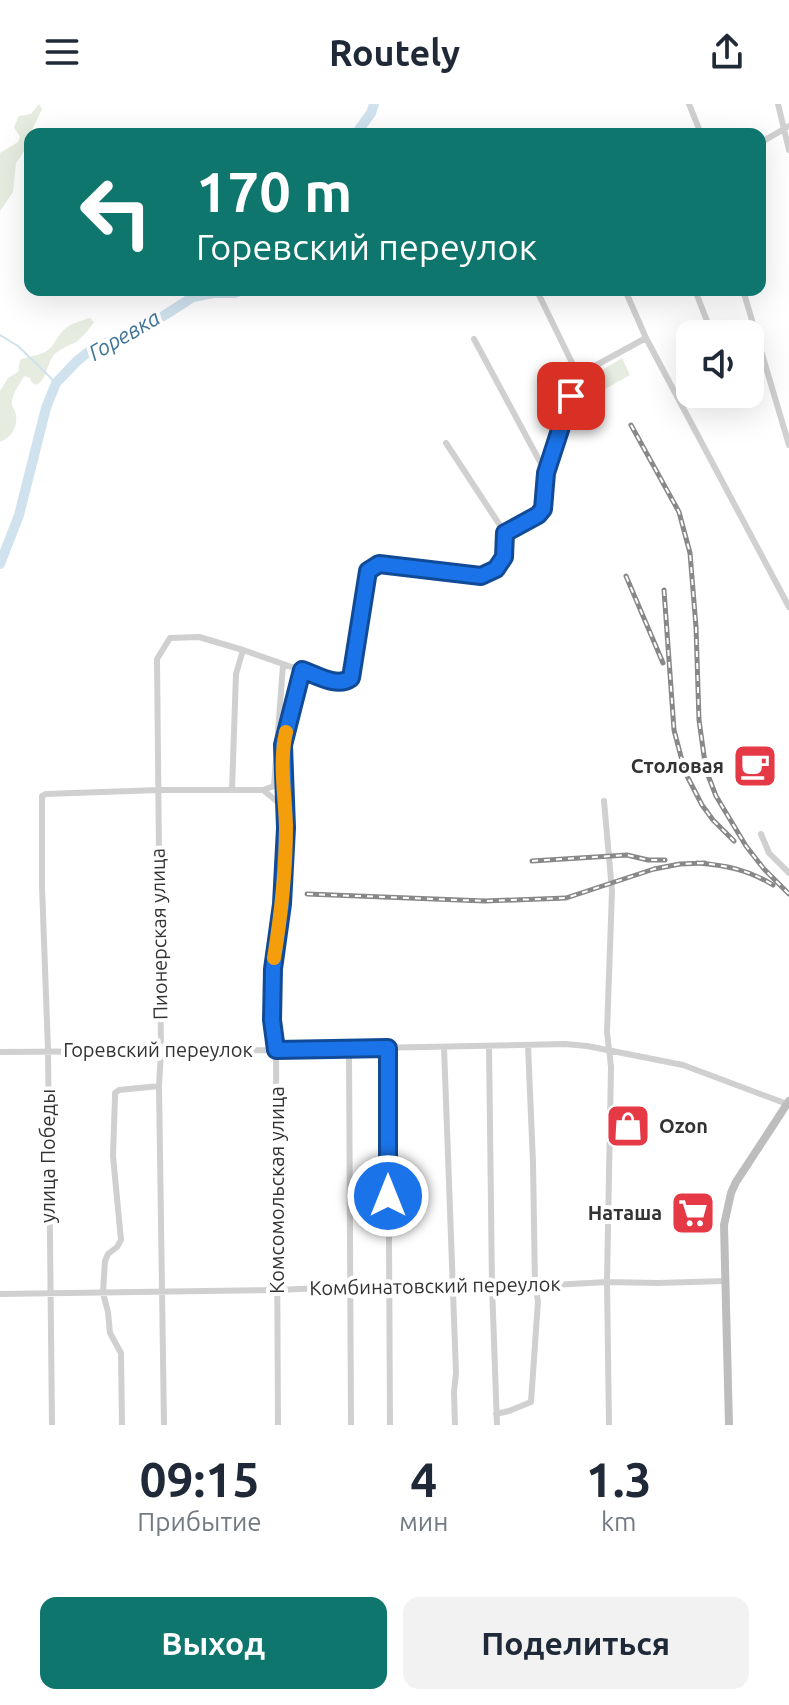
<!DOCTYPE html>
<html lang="ru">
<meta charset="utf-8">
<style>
body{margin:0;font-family:Ubuntu,sans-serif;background:#f2f2f3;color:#1f2937;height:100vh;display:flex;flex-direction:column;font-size:30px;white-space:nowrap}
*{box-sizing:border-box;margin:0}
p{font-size:26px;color:#747a83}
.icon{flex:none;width:44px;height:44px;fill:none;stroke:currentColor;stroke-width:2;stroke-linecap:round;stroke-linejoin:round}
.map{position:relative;height:1321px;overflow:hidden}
.details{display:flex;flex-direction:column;background:#fff;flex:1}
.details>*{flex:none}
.hud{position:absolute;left:24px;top:24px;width:742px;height:168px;border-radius:16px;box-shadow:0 8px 32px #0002;background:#0f766e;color:#fff;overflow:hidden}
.controls{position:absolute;left:676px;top:216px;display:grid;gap:16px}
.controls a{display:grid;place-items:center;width:88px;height:88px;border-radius:16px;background:#fff;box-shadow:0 8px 32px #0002;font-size:40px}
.pin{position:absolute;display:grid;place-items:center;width:68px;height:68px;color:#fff;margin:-34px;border-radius:16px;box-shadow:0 4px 12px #0006}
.me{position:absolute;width:88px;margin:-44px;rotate:0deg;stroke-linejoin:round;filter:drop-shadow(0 0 6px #0008)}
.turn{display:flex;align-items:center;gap:28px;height:168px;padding:0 40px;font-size:36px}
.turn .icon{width:104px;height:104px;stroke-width:2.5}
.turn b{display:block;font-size:56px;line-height:68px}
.eta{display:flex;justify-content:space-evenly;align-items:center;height:136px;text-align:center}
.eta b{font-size:48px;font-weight:700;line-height:56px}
.button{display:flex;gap:16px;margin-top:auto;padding:16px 40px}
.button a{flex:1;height:92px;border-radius:16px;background:#0f766e;color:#fff;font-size:32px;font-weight:700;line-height:92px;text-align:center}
.button a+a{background:#f2f2f3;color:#1f2937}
header{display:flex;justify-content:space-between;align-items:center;height:104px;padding:0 40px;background:#fff;font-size:36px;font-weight:700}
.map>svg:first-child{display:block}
</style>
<header><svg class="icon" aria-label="menu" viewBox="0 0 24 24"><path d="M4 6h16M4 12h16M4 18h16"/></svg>Routely<svg class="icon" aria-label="share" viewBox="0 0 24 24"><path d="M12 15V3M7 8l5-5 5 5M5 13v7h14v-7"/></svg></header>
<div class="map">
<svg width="789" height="1321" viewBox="0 0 789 1321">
<rect width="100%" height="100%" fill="#fff"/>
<path fill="#e6ecdf" d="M39 0 42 5 30 30 27 43 16 59 13 88 0 107V49L18 38 20 33 14 23 19 12 31 10Z
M90 214 94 218C89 225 83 233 76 238 68 242 59 245 53 252 46 262 48 273 37 281L32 279 30 274 24 272C20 280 13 288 12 297 12 307 14 301 16 311 18 323 11 334 0 338V287L8 274 18 268 20 256C28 252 37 252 45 248 55 243 57 230 66 224 72 219 83 216 90 214Z
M622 254 630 271 596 290 589 274Z"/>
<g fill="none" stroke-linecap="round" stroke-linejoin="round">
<path stroke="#cfe2ee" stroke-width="2" d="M0 231 18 242 56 279"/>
<path stroke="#cfe2ee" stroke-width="10" d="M356 30 371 9 374 0
M0 460 19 411 46 304 56 279 77 257 92 245 157 216 193 193 213 189H235L242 186"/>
<path stroke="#d0d0d0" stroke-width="6" d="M689 0 701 30
M778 0 789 46
M760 39 789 22
M625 186 646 234 789 503
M695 186 712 230
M743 186 789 341
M537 187 578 271
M474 235 546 369
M505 429C516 423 532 418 540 409 548 400 546 370 549 357L578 271 646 234
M232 686 236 570 243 546
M263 686 274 682 283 561
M604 697 612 787 607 928 611 963 607 1178 609 1321
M761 730 769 749 789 769
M489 942 492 1181 497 1321
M444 943 456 1269 454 1288 455 1321
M388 944 390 1321
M349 945 351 1321
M0 948 276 946 565 940 587 942 683 961 787 1000
M0 1190 278 1186 388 1181 535 1182 607 1178 658 1179 725 1177
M496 1310 509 1307 531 1298 538 1197 535 1182 533 1059 528 941
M52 1321 48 946 42 782V692L46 690 158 686H263L285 704
M122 1321 121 1249 110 1229 108 1208 103 1189 105 1157 108 1150 117 1143 121 1136 113 1052 115 993V989L119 986 159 982
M164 1321 159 982 161 947 157 555 170 534 199 533 243 546 338 579 346 578 351 574 368 467 379 460 481 472 496 465 504 453 505 429 446 339
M278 1321 276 946 272 916 273 865 282 800 286 724 283 641 302 566"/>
<path stroke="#bdbdbd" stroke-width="8" d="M729 1321 724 1121 731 1089 736 1078 789 997"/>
<g stroke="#888" stroke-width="5">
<path id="rail" d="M631 321 679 408 690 449 696 523 699 616 706 666 716 692 746 742 764 765 789 790
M626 472 663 559
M664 486 674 626 685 668 702 701 713 716 734 737
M532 757 627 751 648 756H665
M697 759C725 761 749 766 773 781
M307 790 485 797 566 794 654 765 680 760 705 759"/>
</g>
<use href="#rail" stroke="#fff" stroke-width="2" stroke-dasharray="6" stroke-linecap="butt"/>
</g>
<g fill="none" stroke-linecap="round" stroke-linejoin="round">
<g stroke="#114b97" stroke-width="20">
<path id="route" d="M388 1092V944L276 946 272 916 273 865 282 800 286 724 283 641 302 566C317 571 337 584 351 574L368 467 379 460 481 472 496 465 504 453 505 429 538 411 543 405 546 369 571 292"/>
</g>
<use href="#route" stroke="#1a73e8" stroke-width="14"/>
<path stroke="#f59e0b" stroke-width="14" d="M274 854C281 811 286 766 286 722 285 691 279 658 286 628"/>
</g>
<defs>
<g id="cafe-square" transform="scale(2.3)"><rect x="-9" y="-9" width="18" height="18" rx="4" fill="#e63946" stroke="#fff"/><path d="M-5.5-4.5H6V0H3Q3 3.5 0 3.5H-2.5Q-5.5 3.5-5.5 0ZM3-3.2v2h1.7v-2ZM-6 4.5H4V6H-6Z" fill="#fff"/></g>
<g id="shop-square" transform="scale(2.3)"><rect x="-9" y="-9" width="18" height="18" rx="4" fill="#e63946" stroke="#fff"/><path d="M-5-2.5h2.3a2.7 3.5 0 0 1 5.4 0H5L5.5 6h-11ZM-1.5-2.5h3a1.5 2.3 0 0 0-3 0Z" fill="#fff"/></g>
<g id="supermarket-square" transform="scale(2.3)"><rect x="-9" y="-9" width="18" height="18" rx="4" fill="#e63946" stroke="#fff"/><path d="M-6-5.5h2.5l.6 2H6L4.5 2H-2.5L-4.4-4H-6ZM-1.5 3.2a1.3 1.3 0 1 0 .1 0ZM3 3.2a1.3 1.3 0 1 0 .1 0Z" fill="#fff"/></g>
</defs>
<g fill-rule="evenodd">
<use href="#cafe-square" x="755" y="662"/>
<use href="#shop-square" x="628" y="1022"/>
<use href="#supermarket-square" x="693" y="1109"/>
</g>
<g text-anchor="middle" stroke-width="8" stroke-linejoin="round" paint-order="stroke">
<g font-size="20" font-weight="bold" fill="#333" stroke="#fff" text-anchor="end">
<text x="724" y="669">Столовая</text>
<text x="659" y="1029" text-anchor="start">Ozon</text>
<text x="662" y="1116">Наташа</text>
</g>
<g font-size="20" fill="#333" stroke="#fff">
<text transform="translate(159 830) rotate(-91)" y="7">Пионерская улица</text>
<text x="158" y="953">Горевский переулок</text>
<text transform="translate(48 1052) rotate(-90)" y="7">улица Победы</text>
<text transform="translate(277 1086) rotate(-90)" y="7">Комсомольская улица</text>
<text transform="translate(435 1182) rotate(-1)" y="7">Комбинатовский переулок</text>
</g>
<g font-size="22" font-style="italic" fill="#3f7597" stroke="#fff">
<text transform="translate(124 231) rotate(-30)" y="8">Горевка</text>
</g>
</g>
</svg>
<div class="controls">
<a><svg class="icon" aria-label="sound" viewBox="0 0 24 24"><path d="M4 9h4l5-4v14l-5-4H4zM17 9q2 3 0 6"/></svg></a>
</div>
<div class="pin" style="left:571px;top:292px;background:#d93025"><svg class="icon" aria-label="arrive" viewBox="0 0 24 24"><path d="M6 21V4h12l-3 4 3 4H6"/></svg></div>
<svg class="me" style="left:388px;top:1092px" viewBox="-20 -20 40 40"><circle r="17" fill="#1a73e8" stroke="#fff" stroke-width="3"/><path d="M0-11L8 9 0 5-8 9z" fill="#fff"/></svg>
<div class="hud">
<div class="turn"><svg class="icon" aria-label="left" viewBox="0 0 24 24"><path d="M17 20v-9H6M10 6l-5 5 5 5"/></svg><div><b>170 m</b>Горевский переулок</div></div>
</div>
</div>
<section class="details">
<div class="eta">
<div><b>09:15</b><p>Прибытие</p></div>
<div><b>4</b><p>мин</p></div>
<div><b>1.3</b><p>km</p></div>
</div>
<div class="button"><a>Выход</a><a>Поделиться</a></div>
</section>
